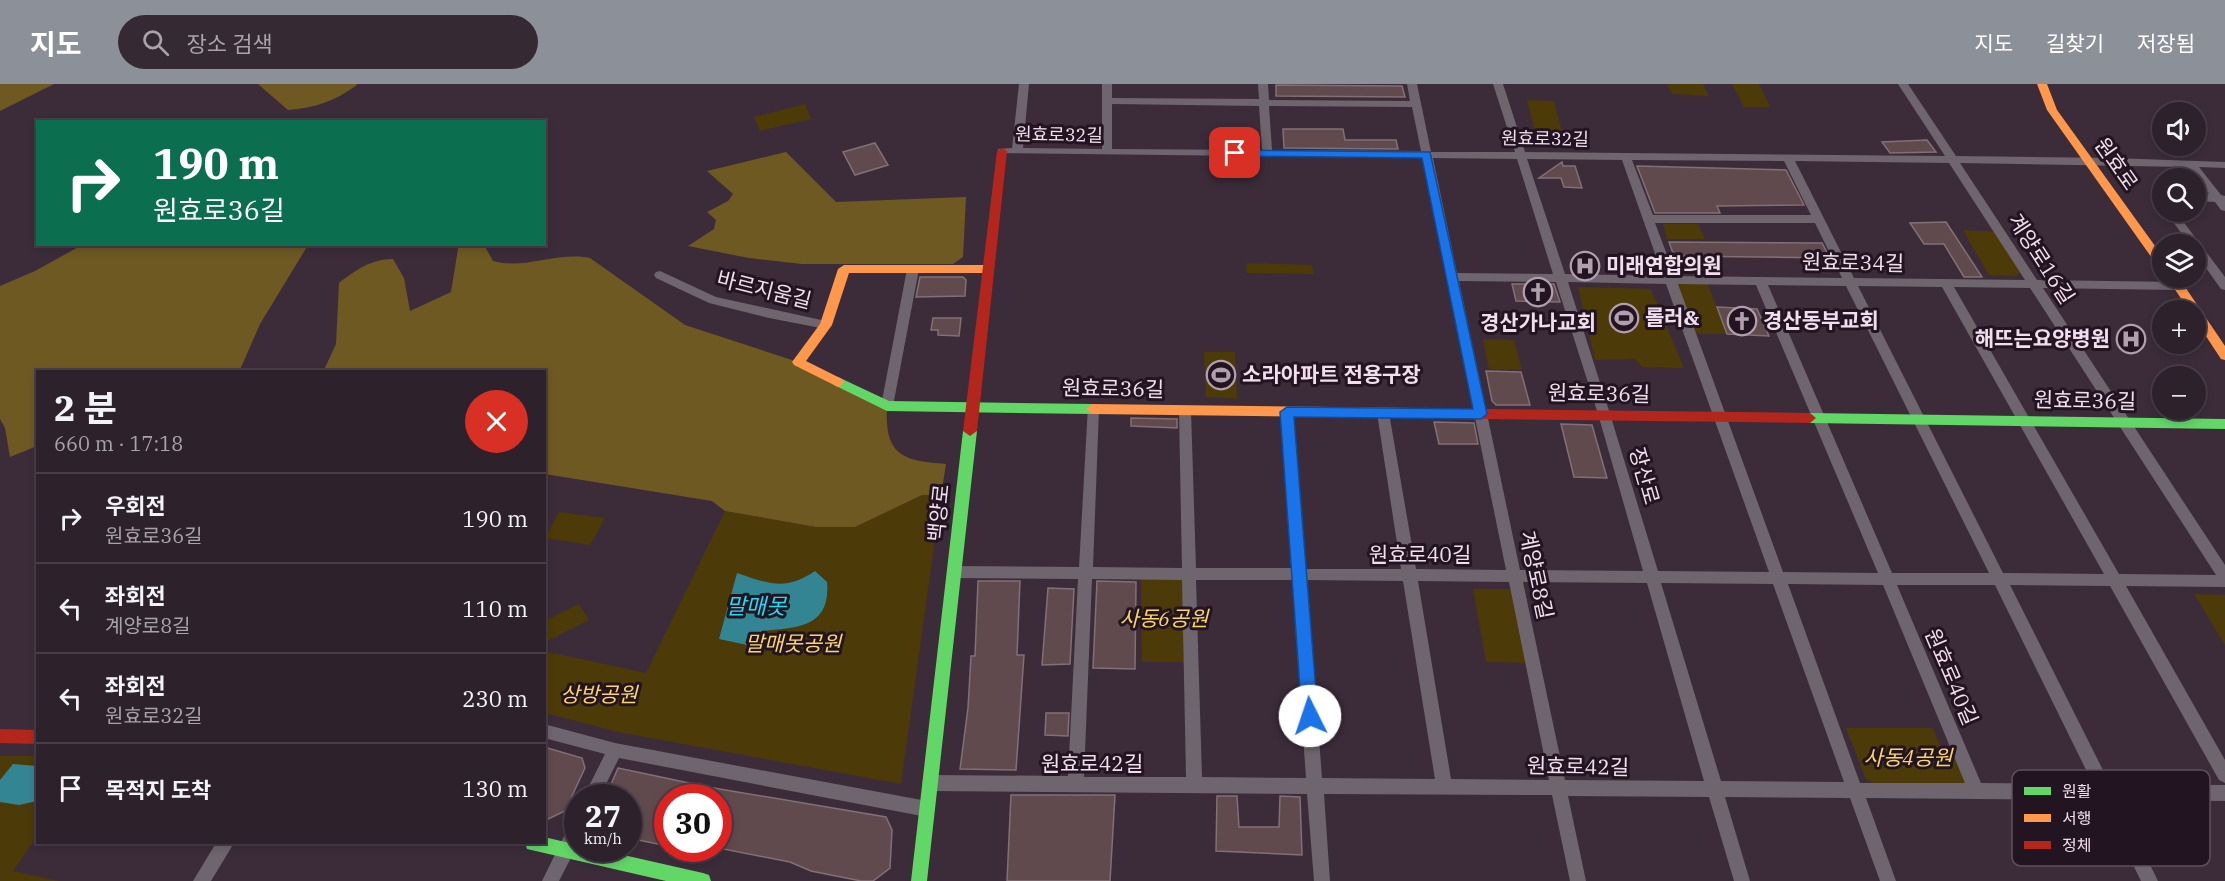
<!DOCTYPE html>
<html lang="ko">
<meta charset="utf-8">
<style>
body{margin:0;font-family:"IBM Plex Serif","Noto Sans KR",serif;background:#352934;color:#f1f3f6;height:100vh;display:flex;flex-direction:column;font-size:22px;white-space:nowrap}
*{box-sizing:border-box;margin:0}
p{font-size:20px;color:#a7a3a9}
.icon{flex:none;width:33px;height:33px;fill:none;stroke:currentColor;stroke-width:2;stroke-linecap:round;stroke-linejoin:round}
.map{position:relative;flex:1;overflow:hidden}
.drawer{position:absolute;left:36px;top:286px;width:510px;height:474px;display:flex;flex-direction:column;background:#2d212c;border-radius:0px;box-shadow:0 3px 9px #0003,0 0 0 2px #483e48}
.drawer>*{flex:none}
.banner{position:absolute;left:36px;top:36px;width:510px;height:126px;border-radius:0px;box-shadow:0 3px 9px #0003,0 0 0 2px #483e48;background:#0b6e4f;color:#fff;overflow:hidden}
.tools{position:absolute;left:2152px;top:18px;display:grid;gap:12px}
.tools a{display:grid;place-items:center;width:54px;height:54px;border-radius:50%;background:#2d212c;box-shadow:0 3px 9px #0003,0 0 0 2px #483e48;font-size:30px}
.speed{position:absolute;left:564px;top:700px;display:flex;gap:12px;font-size:30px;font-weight:700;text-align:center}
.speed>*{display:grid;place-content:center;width:78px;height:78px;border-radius:50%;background:#2d212c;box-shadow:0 3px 9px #0003,0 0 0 2px #483e48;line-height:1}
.speed small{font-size:15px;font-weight:400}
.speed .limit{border:9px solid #d22;background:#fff;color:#111}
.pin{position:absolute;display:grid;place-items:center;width:51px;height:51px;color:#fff;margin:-26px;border-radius:12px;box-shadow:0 3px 9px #0006}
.me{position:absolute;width:66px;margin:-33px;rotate:356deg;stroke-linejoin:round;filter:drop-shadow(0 0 4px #0008)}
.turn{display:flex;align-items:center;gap:21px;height:126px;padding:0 18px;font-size:27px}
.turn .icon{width:78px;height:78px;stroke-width:2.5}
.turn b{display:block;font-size:42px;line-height:51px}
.round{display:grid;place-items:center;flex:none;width:63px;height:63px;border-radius:32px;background:#352934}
.overview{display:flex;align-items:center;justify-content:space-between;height:102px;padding:0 18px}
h1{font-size:36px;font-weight:700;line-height:45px}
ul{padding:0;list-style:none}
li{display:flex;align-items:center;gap:18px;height:90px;padding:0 18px;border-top:2px solid #483e48}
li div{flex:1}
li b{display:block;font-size:22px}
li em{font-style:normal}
header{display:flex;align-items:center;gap:36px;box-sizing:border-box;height:84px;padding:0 30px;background:#8c9099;color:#fff}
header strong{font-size:28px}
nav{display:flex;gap:33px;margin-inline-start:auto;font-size:21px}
.search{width:420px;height:54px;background:#352934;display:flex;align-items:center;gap:15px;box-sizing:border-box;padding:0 21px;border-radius:33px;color:#a7a3a9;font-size:22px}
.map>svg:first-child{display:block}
</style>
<header>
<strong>지도</strong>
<div class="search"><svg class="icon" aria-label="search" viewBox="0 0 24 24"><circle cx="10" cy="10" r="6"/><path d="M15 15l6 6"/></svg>장소 검색</div>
<nav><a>지도</a><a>길찾기</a><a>저장됨</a></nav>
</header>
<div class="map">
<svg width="2225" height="797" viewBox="0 0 2225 797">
<rect width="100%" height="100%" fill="#3c2c3a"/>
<path fill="#4c3a08" d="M1667 0H1703L1709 12 1672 10Z
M1732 0H1759L1770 23H1744Z
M1527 16 1554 17 1562 48 1535 47Z
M805 20 811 35 760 47 754 33Z
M1663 140H1698L1705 155H1667Z
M1963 146 1998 148 2021 187 2016 192 1989 191Z
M1246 179 1312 181 1314 190 1247 189Z
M1681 198H1707L1727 250H1692L1675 201Z
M1578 203 1651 205 1684 284 1642 283 1635 275 1595 276Z
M1483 255 1514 256 1522 286 1489 285Z
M1204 268H1235L1237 315 1206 313Z
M922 411H941L901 700 618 648 545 629 544 567 646 589 725 427 816 443H855Z
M559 428 605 434 590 461 545 454Z
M1186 492 1189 578H1142L1141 493Z
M1473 505H1514L1530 579 1486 578Z
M2194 510 2225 511V561Z
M579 520 589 536 545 558V537Z
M1846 644H1933L1944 672 1960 673 1973 706 1879 703 1866 695Z
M0 672H37V752L13 787 59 797H0Z"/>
<path fill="#6e5923" d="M0 0H54L0 27Z
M258 0H357V1C335 17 315 24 288 26Z
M786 68 836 118 966 113 963 173 953 180H802L749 174 688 162 714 145 716 136 707 128 728 117 733 110 707 87Z
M82 161V160L308 161 260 240 239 288H38L37 362 10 373 5 344 0 335V202L35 187Z
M457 161H484L493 177C525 186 557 167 590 174L685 241 798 278 887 322C884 372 903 377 946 380L941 411H922L855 443H816L725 427 712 417 545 390 544 288H323L336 260 339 199C356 186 371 175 393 175L404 194 410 227 451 208 458 165Z"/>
<path fill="#348594" d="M815 487 827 498C831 543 798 544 762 547L752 562 719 555 737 489C769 500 786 507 815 487Z
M13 680 37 682V717L19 721 0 718V696Z"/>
<path fill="#604a4e" stroke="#817075" stroke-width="1.5" d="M1276 1 1402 2 1405 13 1276 12Z
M1283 45H1343L1345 56H1396L1398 65 1284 64Z
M1927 56 1936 68 1890 69 1882 58Z
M875 59 888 81 855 91 843 68Z
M1562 78 1563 82H1575L1582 104 1564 103 1561 94H1539Z
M1637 82 1786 86 1804 121 1717 122 1720 129H1655Z
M1946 138 1982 193H1964L1944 160H1924L1910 139Z
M1669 158 1822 159 1830 174 1674 172Z
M920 193H963L966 196 965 212 916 213Z
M1512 200H1554L1560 218 1516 217Z
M1717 223 1757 225 1769 252 1727 250Z
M933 234H961L959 252 938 251V246H931Z
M1486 287 1521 288 1530 321H1496L1492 317Z
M1131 334 1177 335V344L1131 342Z
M1434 338 1474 339 1478 360H1439Z
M1561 340 1592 341 1607 394 1574 393Z
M978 497H1020L1017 571H1024L1016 686 960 685 968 624 971 572H975Z
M1097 497 1136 498 1135 585 1093 584Z
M1048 504 1074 505 1070 580 1042 581Z
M1046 629H1069L1068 652 1045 651Z
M544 663 582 674 585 684 565 727 544 737Z
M618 684 708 703 886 733 892 746 890 784 873 797H861L811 787 790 778 718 764V714H668V762L628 754V714H605Z
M1011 711H1115L1110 797H1007Z
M1217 712H1237L1239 743H1279L1280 712 1300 713 1302 771 1216 767Z"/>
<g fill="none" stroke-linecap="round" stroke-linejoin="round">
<path fill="#6f656e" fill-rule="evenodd" d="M1019 0H1029L1023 64 1102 65V0H1112V14L1259 15 1258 0H1268L1269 16 1410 17 1407 0H1417L1431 68H1515L1493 0H1503L1525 68 1945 72 1898 0H1908L1956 72 2112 74 2225 78V84L2199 83 2221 111 2225 112V127L2221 126 2215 118 2196 117V109L2209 110 2187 83 1960 79 2037 196 2178 198 2184 202 2178 206 2043 204 2225 481V503L2126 502 2225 676V699L2219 696 2110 502 2010 501 2110 700 2225 701V717L2118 716 2158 797H2141L2101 716 1866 714 1896 797H1880L1850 714 1725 713 1750 797H1734L1709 713 1568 712 1586 797H1570L1552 711 1324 710 1330 797H1314L1307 710 930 707 924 704 922 699 924 694 930 691 1068 692 1078 495 954 494 949 492 947 488 949 484 954 482 1079 483 1088 322H1098L1099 325 1093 483 1182 484 1179 327 1185 322 1191 327 1196 484H1292L1281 328 1287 323 1293 328 1306 485H1401L1377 329 1383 324 1389 329 1416 485 1506 486 1422 74 998 69V65L1012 64ZM1112 20 1259 22 1262 66 1112 65ZM1269 22 1412 23 1421 67 1272 66ZM1433 74 1517 75 1553 190 1457 189ZM1527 75 1622 76 1663 192 1565 190ZM1632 76 1784 77 1811 131H1653ZM1795 77 1949 79 2025 196 1854 194ZM1655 139H1815L1842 194 1675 192ZM1459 197 1556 198 1598 330 1643 487 1520 486ZM1568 198 1666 200 1769 488 1658 487 1610 330ZM1678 200 1756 201 1878 489 1783 488ZM1768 201 1846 202 1989 489H1892ZM1858 202 1942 203 2104 490 2003 489ZM1954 203 2030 204 2216 491 2119 490ZM1092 495 1182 496 1186 693H1084ZM1196 496H1292L1306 694 1202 693ZM1307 496 1403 497 1435 695 1322 694ZM1418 497 1509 498 1549 696 1451 695ZM1523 498 1647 499 1704 697 1565 696ZM1661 499 1773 500 1844 698 1721 697ZM1788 500 1883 501 1965 699H1860ZM1897 501H1995L2093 700 1981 699Z
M2160 108H2163V121L2159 120 2155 112Z
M2166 128H2176L2225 193V206L2221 205 2196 170V160H2189Z
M913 181 919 185 893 322 887 327 881 322 907 185Z
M660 187 716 213 826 237 832 241 826 245 769 234 709 219 656 194 654 191 656 188Z
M544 640 615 659 927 717 933 719 935 725 933 731 927 733 619 674 599 714H583L605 670 544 654Z
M578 734V760L559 797H542L572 736Z
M216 759H234L211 797H193Z"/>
<path fill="#63d668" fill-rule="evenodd" d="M838 293 889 317 1092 320 1098 325 1092 330 887 327 834 301 832 298 834 295Z
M1810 329 2225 335V345L1810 339 1804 334Z
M970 342 977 347 927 797H911L963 347Z
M544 753 578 761V765H597L703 789 709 791 711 797H666L527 765 525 759H544Z"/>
<path fill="#ff974d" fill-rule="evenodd" d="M2037 0H2047L2057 26 2163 173V185L2159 184 2047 26Z
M844 181H988L994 185 988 189H849L832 241 806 277 842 295 844 298 842 301 838 303 794 281 792 278 820 240 838 185Z
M2167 194H2179L2225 262V276L2221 275 2196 237V226H2189Z
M1092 320 1413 324 1419 329 1413 334 1092 330 1086 325Z"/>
<path fill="#b3261e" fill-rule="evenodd" d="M1002 64 1007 67 977 347 970 352 963 347 997 67Z
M1413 324 1810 329 1816 334 1810 339 1413 334 1407 329Z
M0 645 38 646V660L0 659Z"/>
</g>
<path fill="#1a73e8" stroke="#114b97" stroke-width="1.5" d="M1231 66 1430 68 1487 330 1481 335 1294 333 1318 632 1315 637 1310 639 1304 637 1302 632 1280 328 1287 323 1473 325 1422 74 1235 72 1231 71Z"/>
<defs>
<g id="hospital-ring" transform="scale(1.5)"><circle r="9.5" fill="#221420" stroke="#b19fae" stroke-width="1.5"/><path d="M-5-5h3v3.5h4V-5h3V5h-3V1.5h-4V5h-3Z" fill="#b19fae"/></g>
<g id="church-ring" transform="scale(1.5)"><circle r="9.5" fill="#221420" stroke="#b19fae" stroke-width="1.5"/><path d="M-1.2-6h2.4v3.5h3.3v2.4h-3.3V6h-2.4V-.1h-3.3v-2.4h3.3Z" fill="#b19fae"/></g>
<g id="stadium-ring" transform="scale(1.5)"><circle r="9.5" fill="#221420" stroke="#b19fae" stroke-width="1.5"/><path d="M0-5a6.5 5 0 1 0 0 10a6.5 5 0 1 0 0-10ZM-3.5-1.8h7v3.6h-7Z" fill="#b19fae"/></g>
</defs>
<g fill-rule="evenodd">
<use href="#hospital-ring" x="1585" y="182"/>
<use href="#church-ring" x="1538" y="208"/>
<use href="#stadium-ring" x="1624" y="234"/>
<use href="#church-ring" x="1742" y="237"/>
<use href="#hospital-ring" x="2131" y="255"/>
<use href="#stadium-ring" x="1221" y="291"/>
</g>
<g text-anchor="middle" stroke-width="6" stroke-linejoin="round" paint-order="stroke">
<g font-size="18" fill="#f0dded" stroke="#221420">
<text transform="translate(1059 51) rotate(1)" y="6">원효로32길</text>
<text transform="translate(1545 55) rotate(1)" y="6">원효로32길</text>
</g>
<g font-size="21" fill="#f0dded" stroke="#221420">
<text transform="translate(2116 80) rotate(55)" y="7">원효로</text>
<text transform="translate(2041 175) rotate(57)" y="7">계양로16길</text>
<text transform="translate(1853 179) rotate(1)" y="7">원효로34길</text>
<text transform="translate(764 206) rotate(14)" y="7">바르지움길</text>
<text transform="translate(1113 305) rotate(1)" y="7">원효로36길</text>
<text transform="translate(1599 310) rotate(1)" y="7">원효로36길</text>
<text transform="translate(2085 317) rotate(1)" y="7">원효로36길</text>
<text transform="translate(1644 392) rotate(74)" y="7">장산로</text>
<text transform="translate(939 429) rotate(-84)" y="7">백양로</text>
<text x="1420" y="478">원효로40길</text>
<text transform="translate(1536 491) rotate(78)" y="7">계양로8길</text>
<text transform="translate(1951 593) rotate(67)" y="7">원효로40길</text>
<text x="1092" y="687">원효로42길</text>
<text transform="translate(1578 683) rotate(1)" y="7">원효로42길</text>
</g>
<g font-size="21" font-weight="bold" fill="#f0dded" stroke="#221420" text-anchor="start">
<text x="1606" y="189">미래연합의원</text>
<text x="1645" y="241">롤러&amp;</text>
<text x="1763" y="244">경산동부교회</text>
<text x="1538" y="246" text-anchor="middle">경산가나교회</text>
<text x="2110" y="262" text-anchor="end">해뜨는요양병원</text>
<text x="1242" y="298">소라아파트 전용구장</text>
</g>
<g font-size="21" font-style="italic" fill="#fcd563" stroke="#221420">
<text x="1164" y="542">사동6공원</text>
<text x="793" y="567">말매못공원</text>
<text x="599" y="618">상방공원</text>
<text x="1908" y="681">사동4공원</text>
</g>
<g font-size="22" font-style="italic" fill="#20dcf6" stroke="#221420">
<text x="756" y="530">말매못</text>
</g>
</g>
<rect x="2012" y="686" width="198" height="96" rx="9" fill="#221420" stroke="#60505e" stroke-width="1.5"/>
<rect x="2024" y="703" width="27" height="8" fill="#63d668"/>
<rect x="2024" y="730" width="27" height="8" fill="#ff974d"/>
<rect x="2024" y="757" width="27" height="8" fill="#b3261e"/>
<g font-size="16" fill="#f0dded">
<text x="2062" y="713">원활</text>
<text x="2062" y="740">서행</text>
<text x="2062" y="767">정체</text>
</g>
</svg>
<div class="tools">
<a><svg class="icon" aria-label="sound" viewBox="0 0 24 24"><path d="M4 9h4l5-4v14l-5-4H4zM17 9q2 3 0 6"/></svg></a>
<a><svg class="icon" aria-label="search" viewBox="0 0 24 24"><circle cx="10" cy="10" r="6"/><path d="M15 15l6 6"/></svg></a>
<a><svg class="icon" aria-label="layers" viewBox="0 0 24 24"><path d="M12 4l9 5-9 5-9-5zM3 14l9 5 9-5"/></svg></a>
<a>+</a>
<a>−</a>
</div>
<div class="speed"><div>27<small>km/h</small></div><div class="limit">30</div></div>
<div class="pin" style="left:1235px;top:69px;background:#d93025"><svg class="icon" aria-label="arrive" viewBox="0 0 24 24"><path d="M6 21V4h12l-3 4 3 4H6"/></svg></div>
<svg class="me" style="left:1310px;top:632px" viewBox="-20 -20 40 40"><circle r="19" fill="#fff"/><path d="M0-13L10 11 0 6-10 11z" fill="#1a73e8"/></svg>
<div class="banner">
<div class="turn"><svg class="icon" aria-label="right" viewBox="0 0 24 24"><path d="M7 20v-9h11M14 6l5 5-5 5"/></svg><div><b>190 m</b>원효로36길</div></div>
</div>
<section class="drawer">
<div class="overview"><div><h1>2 분</h1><p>660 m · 17:18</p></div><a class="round" style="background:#d93025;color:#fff"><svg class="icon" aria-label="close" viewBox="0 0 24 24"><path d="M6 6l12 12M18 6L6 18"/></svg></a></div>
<ul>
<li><svg class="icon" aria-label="right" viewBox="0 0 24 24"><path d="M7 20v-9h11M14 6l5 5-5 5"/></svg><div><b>우회전</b><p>원효로36길</p></div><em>190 m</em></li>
<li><svg class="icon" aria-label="left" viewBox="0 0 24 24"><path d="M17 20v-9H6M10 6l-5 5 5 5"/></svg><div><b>좌회전</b><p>계양로8길</p></div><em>110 m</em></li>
<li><svg class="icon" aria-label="left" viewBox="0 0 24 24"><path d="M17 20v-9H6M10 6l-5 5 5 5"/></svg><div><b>좌회전</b><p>원효로32길</p></div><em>230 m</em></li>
<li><svg class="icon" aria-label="arrive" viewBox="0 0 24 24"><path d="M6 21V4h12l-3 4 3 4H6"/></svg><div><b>목적지 도착</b></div><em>130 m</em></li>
</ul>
</section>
</div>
